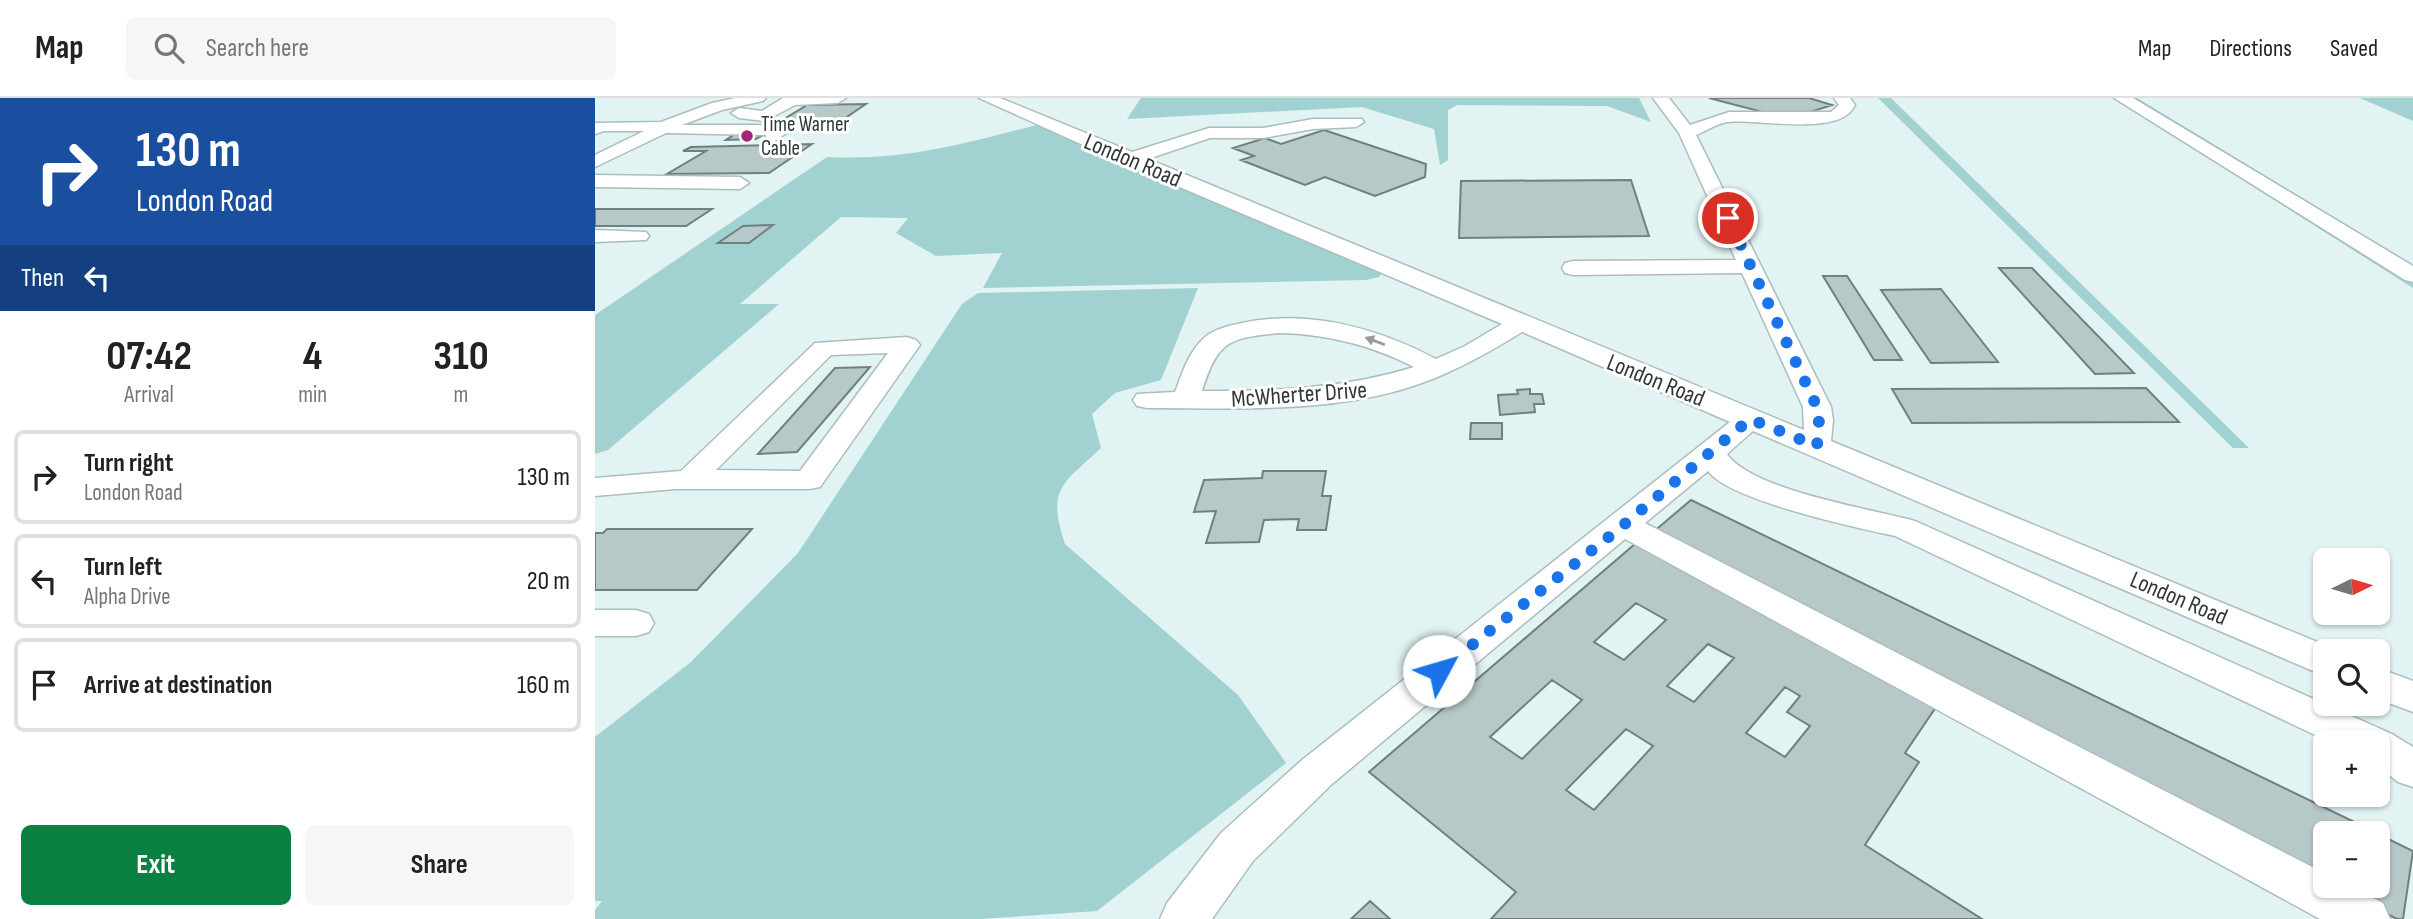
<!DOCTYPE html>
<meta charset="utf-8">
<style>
body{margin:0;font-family:"Sofia Sans Condensed",sans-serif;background:#f6f6f6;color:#222;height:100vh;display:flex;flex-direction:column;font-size:26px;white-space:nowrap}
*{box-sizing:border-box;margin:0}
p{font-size:23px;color:#767676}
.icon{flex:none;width:38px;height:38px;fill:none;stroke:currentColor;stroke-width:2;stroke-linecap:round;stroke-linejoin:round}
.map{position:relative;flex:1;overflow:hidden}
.details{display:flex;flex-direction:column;background:#fff;width:595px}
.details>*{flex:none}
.top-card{background:#1a4fa0;color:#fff;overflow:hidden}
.needle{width:46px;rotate:85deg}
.controls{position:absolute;left:1718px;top:450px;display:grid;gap:14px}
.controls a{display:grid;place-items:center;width:77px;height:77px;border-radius:10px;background:#fff;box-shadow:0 2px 5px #0004;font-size:35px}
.pin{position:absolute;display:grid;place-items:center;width:60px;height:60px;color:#fff;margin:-30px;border:4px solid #fff;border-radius:50%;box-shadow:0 2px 7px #0007}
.me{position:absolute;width:77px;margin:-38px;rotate:51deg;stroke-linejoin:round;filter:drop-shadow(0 0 5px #0008)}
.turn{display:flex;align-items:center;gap:24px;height:147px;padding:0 21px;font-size:32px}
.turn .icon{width:91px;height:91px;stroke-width:2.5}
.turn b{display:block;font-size:49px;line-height:60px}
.then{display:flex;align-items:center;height:66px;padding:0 21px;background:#0003;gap:14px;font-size:26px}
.eta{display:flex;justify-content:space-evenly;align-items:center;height:119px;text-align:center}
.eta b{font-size:42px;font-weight:700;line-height:49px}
.action{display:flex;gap:14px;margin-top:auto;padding:14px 21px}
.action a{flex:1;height:80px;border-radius:10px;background:#0b8043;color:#fff;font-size:28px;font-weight:700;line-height:80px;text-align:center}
.action a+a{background:#f6f6f6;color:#222}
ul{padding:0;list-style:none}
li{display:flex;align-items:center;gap:21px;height:94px;margin:0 14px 10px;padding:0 7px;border:4px solid #e0e0e0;border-radius:10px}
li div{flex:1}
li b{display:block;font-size:26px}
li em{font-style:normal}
header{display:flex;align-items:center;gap:42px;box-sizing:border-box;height:98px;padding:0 35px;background:#fff;border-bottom:2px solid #e0e0e0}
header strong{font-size:33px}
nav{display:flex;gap:38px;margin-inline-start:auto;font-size:24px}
.search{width:490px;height:63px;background:#f6f6f6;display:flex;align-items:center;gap:18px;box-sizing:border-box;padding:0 24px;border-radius:10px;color:#767676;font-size:26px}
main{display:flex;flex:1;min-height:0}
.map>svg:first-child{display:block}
</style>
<header>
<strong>Map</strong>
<div class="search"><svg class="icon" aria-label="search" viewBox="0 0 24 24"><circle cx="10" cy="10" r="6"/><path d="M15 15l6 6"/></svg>Search here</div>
<nav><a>Map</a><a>Directions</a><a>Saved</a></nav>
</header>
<main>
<section class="details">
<div class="top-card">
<div class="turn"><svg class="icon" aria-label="right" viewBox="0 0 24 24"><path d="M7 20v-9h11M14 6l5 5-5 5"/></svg><div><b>130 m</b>London Road</div></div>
<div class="then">Then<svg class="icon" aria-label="left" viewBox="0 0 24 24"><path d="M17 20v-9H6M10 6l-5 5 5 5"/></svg></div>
</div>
<div class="eta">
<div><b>07:42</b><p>Arrival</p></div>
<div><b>4</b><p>min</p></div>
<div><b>310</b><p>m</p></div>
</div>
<ul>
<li><svg class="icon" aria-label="right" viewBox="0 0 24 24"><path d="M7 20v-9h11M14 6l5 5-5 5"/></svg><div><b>Turn right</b><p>London Road</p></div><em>130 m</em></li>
<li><svg class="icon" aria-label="left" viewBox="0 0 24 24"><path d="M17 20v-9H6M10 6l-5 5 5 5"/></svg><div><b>Turn left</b><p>Alpha Drive</p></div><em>20 m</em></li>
<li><svg class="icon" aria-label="arrive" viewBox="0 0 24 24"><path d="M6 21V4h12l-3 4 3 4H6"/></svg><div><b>Arrive at destination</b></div><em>160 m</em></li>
</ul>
<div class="action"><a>Exit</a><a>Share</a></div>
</section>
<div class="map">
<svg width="1818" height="821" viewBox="0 0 1818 821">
<rect width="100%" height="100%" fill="#e1f3f2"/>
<path fill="#a1d1d0" d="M546 0H1044L1056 24 1012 8 862 7 853 12V62L845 67 839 31 767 9 532 21Z
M1283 0H1296L1654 350H1638Z
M1518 0H1542L1818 167V190Z
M1765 0H1818V23Z
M442 27 787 174 784 179 771 182 388 190 407 155 341 158 301 135 313 120 246 119 145 206H184L13 352 0 356V217L232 59C310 63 367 46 442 27Z
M603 190 566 282 520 295 497 316 506 350C468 386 451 390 470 446L643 597 691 665 502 813 385 821H0V812L7 803H0V639L96 564 203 455 367 206 383 195Z"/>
<path fill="#b7c8c8" stroke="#70807f" stroke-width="2" fill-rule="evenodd" d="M1114 0H1214L1237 7 1206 17H1179Z
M271 6 243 25 181 26 212 7Z
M729 32 831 66 830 79 780 98 730 79 710 87 646 62 659 58 638 50 670 40 686 46Z
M143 34H173L161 41 131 42Z
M217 46 174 75 72 76 111 53H88L96 49Z
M1036 82 1054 138 864 140 866 83Z
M0 111H117L91 128H0Z
M178 127 154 145H123L148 128Z
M1404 170H1437L1539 275 1500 276Z
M1228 178H1252L1307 262H1279Z
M1346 191 1403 264 1336 265 1286 192Z
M275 269 202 354 163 356 240 270Z
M1551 290 1584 324 1317 325 1297 291Z
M935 291V296H947L949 306H939L940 314 905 317 903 297 923 296 922 292Z
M876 325H907V341H875Z
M668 373H731L727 398H736L731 432H702L704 421 669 422 664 444 611 445 621 413 599 414 609 382 667 380Z
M1096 402 1782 735H1731V784L1057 435Z
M12 431H157L102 492H0V435H8Z
M1040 446 1343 606 1310 655 1324 664 1270 747 1387 821H896L921 794 774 674ZM1041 505 1071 522 1029 562 999 544ZM1113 546 1139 560 1099 604 1072 588ZM957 582 987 602 927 661 895 639ZM1190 589 1205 598 1192 614 1215 628 1190 659 1151 635ZM1031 631 1058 648 999 712 971 692Z
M1783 736 1818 753 1808 821H1802L1737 788H1783Z
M775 803 795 821H756Z"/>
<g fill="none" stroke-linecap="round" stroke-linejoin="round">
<g stroke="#acbdbd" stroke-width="3">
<path id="minor" d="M140 0H171L168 3 127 12 87 27H188L196 32 178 44 172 43 171 37 71 35 0 69V57L49 33H9L0 36V25L66 24 117 5Z
M188 0H251L243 5 200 7 170 23 144 20 136 15 144 10 167 13Z
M384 0H405L537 54 614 30H668L718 21H767L769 24 761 29 718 31 668 40H615L553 61 1209 332 1208 309 1147 175 978 177 970 175 967 170 970 165 978 163 1141 162 1084 35 1058 0H1074L1095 27 1134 14H1236L1244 7 1239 0H1255L1260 7C1246 40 1161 20 1132 24 1121 26 1111 33 1101 37L1236 309 1238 322 1236 343 1744 553H1731V577L1718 573 1158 333 1132 356C1156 392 1277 411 1320 423L1797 636 1818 649V689L1803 684 1783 668V644H1735L1300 438C1262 430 1133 402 1113 373L1050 425 1731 776V788H1754L1788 805 1795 821H1725L1030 441 737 686 658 763 617 821H565L572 805 626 735 707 662 1135 324 927 234C901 250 875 265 847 277 756 317 649 310 552 310L542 308 538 302 542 296 580 294C587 276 593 255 608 241 618 231 633 228 647 225 713 211 783 230 841 261L870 248 907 226 528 65ZM684 235C732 236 776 247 819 269 749 291 679 293 607 293 623 243 633 240 684 235Z
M1519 0H1538L1818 168V184L1810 182Z
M0 77 145 79 154 85 145 91 0 89Z
M0 132 51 134 54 138 51 142 0 144Z
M312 239 321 242 325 247 225 389 214 391H80L0 398V380L86 373 220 245ZM293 255 205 373 121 372 236 257Z
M0 512H41L54 516 59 525 54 534 41 538H0Z
M1783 570 1818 583V614L1783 601Z"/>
</g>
<use href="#minor" fill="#fff" fill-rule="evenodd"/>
</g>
<defs><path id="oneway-solid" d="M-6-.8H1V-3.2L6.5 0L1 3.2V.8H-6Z" transform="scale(1.75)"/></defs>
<use fill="#989b9a" href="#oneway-solid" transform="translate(780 243) rotate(-159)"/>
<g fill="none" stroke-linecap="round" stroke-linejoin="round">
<path stroke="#1a73e8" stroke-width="12" stroke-dasharray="0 21.6" d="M844 573 1020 434 1155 321 1222 348 1224 322 1222 309 1133 120"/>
</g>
<circle fill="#a12579" stroke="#fff" stroke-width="2.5" cx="152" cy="38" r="7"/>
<g text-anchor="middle" stroke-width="6" stroke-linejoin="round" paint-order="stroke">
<g font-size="21" fill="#303736" stroke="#fff" text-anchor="start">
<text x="166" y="33">Time Warner<tspan x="166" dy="24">Cable</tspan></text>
</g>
<g font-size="24" fill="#303736" stroke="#fff">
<text transform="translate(538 62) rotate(23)" y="8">London Road</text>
<text transform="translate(1061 282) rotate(22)" y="8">London Road</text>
<text transform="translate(704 296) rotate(-4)" y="8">McWherter Drive</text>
<text transform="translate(1584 500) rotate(23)" y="8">London Road</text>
</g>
</g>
</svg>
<div class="controls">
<a><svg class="needle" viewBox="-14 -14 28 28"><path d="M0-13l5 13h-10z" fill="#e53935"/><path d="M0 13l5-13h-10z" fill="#767676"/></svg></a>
<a><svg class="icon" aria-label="search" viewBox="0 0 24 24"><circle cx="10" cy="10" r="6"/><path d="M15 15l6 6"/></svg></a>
<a>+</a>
<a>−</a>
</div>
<div class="pin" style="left:1133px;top:120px;background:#d93025"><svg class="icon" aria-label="arrive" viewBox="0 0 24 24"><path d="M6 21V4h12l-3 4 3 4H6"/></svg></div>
<svg class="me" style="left:844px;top:573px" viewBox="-20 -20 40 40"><circle r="19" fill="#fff"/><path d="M0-13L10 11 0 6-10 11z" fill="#1a73e8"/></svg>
</div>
</main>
